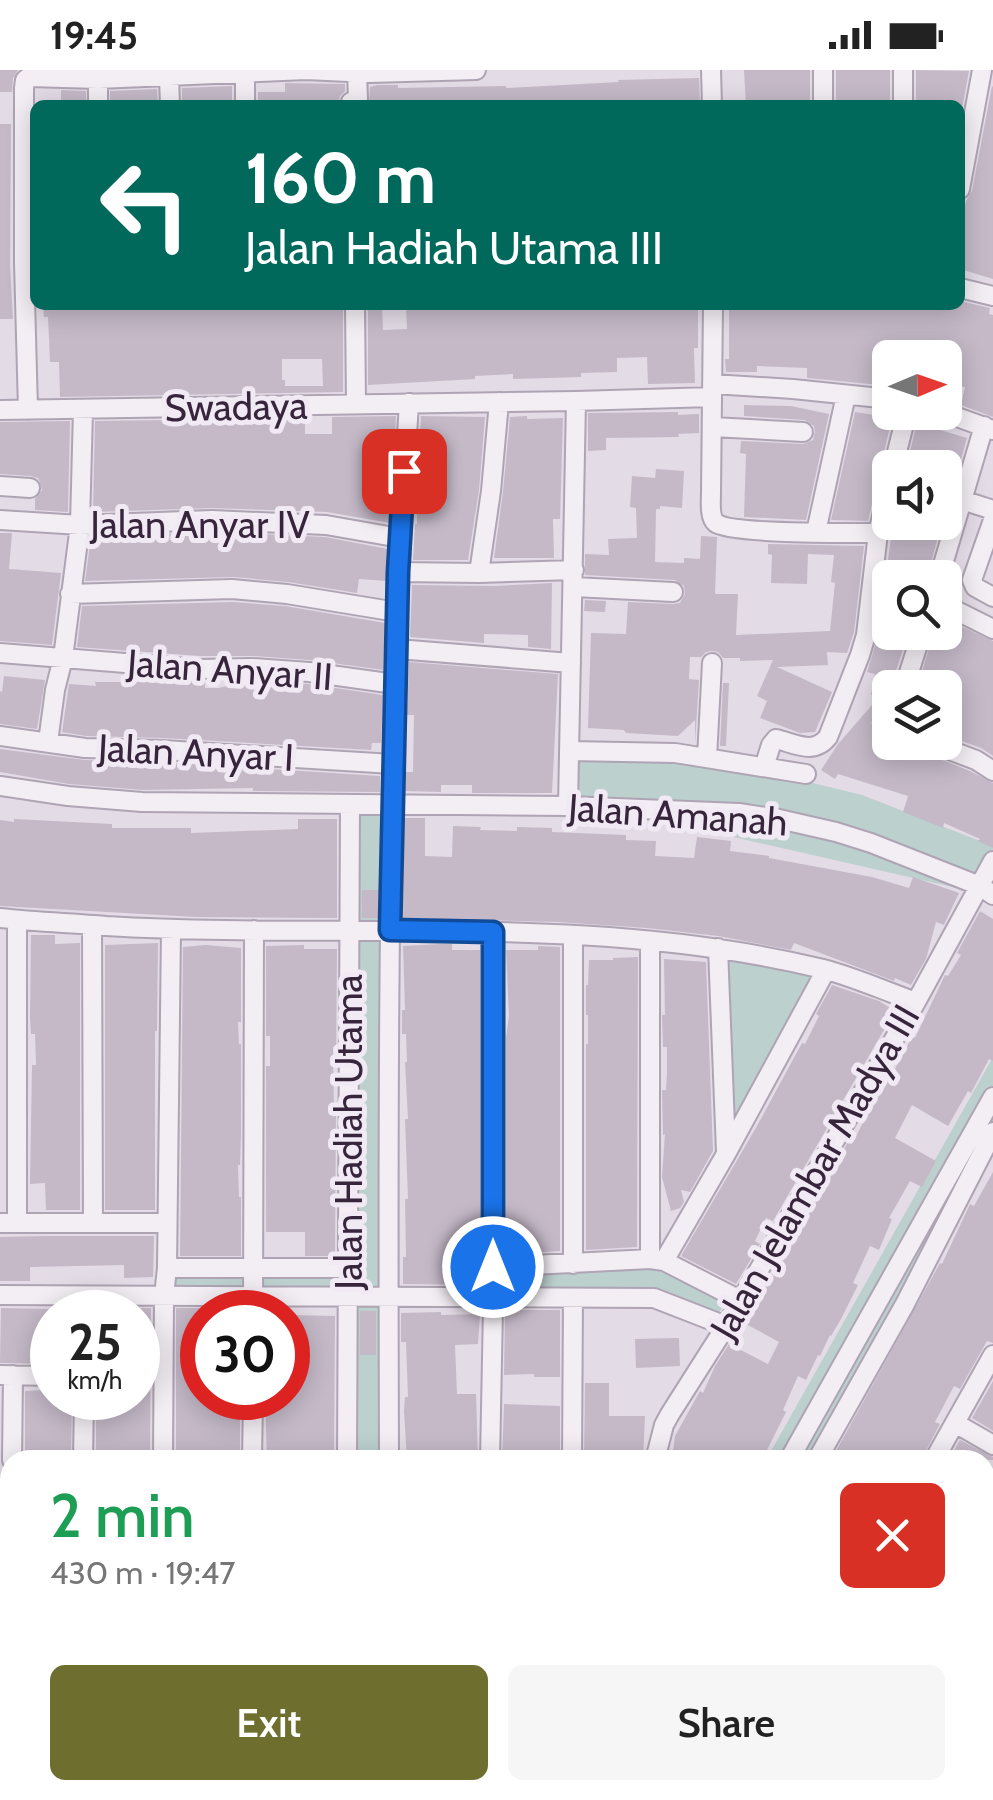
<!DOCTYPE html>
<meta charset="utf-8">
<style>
body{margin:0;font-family:Cabin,sans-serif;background:#f6f6f6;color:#222;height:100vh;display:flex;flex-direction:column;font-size:38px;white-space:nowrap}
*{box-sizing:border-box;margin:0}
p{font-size:32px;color:#767676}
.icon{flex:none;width:55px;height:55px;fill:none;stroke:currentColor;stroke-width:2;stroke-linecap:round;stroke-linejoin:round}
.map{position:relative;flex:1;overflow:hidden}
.details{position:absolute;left:0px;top:1380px;width:995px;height:350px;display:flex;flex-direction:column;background:#fff;border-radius:30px 30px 0 0;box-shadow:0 5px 25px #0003}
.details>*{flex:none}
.guide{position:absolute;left:30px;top:30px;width:935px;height:210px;border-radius:15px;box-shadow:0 5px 25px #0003;background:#00695c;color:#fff;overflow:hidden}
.needle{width:65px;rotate:88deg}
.tools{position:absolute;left:872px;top:270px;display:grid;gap:20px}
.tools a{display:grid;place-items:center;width:90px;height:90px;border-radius:15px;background:#fff;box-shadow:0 5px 25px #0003;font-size:50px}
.speed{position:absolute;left:30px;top:1220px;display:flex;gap:20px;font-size:50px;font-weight:700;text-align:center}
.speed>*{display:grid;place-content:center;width:130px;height:130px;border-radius:50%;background:#fff;box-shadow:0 5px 25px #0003;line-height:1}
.speed small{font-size:25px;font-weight:400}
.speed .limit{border:15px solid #d22;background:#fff;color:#111}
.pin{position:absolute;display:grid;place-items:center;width:85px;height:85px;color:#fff;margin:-42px;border-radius:20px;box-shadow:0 5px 15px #0006}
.me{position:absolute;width:110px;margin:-55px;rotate:0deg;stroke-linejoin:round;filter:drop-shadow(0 0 8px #0008)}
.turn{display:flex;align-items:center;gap:35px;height:210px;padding:0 50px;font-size:45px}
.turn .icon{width:130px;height:130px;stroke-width:2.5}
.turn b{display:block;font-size:70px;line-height:85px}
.round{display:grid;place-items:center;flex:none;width:105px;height:105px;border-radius:15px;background:#f6f6f6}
.overview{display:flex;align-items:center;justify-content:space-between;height:170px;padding:0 50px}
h1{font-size:60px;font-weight:600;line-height:75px;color:#1e9e55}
.cta{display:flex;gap:20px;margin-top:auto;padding:20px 50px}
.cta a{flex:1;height:115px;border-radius:15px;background:#6e6f2f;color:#fff;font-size:40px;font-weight:600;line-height:115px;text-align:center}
.cta a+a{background:#f6f6f6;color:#222}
.status{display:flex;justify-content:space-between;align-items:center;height:70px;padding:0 50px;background:#fff;direction:ltr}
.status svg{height:28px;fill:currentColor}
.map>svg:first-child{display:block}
</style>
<div class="status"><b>19:45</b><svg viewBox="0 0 49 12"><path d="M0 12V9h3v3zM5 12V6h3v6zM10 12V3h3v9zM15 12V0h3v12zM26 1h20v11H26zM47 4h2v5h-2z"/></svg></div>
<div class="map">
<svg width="993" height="1730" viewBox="0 0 993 1730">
<rect width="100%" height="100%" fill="#e3dbe6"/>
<path fill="#bcd0ce" d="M579 673 792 708 862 725 993 776V779L966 820 575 731Z
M390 740 388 1390H349L354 741Z
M726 885 816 904 733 1057Z
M993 987V1075L825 1390H766Z
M656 1198 725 1233 718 1245 656 1224 497 1225V1199Z
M345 1200V1224L170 1222 174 1201Z"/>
<path fill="#c5b9c8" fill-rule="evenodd" d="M0 0H18L13 8 12 22H0Z
M744 0H810V35H746Z
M836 0H890V35H836Z
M916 0 969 1 960 50V35H916Z
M699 8 700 35H369L370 17 377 15H398V18L506 16V18L619 12 618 10Z
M285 13 345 14V21L340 26 338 35H258V22H285Z
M232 16V35H182V18Z
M992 16 993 17V209L960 199V152L967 129 972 121Z
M157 19 158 35H110V21Z
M61 20 86 21V35H61Z
M0 54H11L10 195 13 249H0Z
M960 231 990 238 989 244 993 245V347L961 335 965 317 948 315 951 288H890V316L807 308V298L757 296V302H726L725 289H729V235H960Z
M43 235H343V322L60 327 59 292H50L48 247H44ZM282 289H322L323 316H285V310H282Z
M370 235H382L383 260 407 259 406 235H698V278H694L695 313 648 314 647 287 617 288V302L581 303V307L513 309V304L475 306V309L368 315V240H371Z
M744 335 791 336 829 344 806 450 744 447 746 384 740 383 741 371 803 374 813 370 815 362 814 356 805 350 744 346Z
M678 342V345L699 344V363L678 364 679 367 606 368V380L588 381V343Z
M855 342 892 348 881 395 882 403 878 409 868 451 831 450Z
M396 346 390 453 327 442 213 438 93 442 95 351 305 348V364H332V347Z
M421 346 485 347 479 420 468 490H413L415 454H417V442H420L422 421 423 400H418Z
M527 346V349L563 348 560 449H553L554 488H494L503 422 510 347Z
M70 351 68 442 35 440V429L42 420 38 408 31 406 0 404V352Z
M917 353 967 368 946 442 945 398H906Z
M656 399 684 401 682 438 660 436V439H656L655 492 684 493V488L700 489 701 466 717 467 715 524H738L736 565 830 561 835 513 831 512 834 485 808 484 807 514 771 513 772 485 768 484V474L864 476 854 562 847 583 827 582 828 595 777 597 832 622 815 662 800 663 760 648 767 631 757 626 773 590 740 591V588H723L718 582 712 581 706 582 701 587H690L689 609 699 610 695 674V650L678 666 626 663 624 660 588 658 591 563 626 564 628 532 673 534 680 533 685 524 684 516 675 510 585 505V484L609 485 608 469 637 468 636 438 630 437 632 406 655 408Z
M893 452H942L927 508H890V562H909L890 618V632L871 653 883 660 880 664 890 668V672L920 681 970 701 993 713V778L978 771 980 769 944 753 943 758 903 742 908 726 838 704 835 709 821 700 838 674 879 627 871 625 875 604 867 602 878 566Z
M212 462 325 467 388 479 387 511 359 509 357 523 288 512 233 507 85 511 91 467Z
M0 463H12L9 499 61 503 52 575 0 571Z
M552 513 551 579 528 577V565L484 564V573L410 567 412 515 494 516Z
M585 530 606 531 605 542 584 541Z
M232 532 285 536 385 553 383 600 310 590 253 586H200L77 577 82 536Z
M945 549 993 571V686L981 678 945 665V618H917L934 562H945Z
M409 592 558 604 552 723H472V715H441V722L405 721 406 702H413L414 645H407Z
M4 606 45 610 37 659 0 654V621L2 622Z
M144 607 205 611V618H219L252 610 308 614 383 625 381 673H372L371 680 163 668 86 666 62 662 69 614 96 616 95 612H144Z
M723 613H729L726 676H720Z
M0 679 85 690 162 692 380 706V722L253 721V718L143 720 69 714 0 702Z
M404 748H425V786L452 787 453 756 481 757 480 760 517 761V757L552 758V762L626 765V770L656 771 655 786 694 788 697 767 731 771 730 781 769 786V788L872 807 909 818 913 807 959 823 944 855 936 852 926 889 911 915 895 908 894 911 794 873 791 880 718 866 647 858 557 852 403 848Z
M14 749 112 754V758H191V763L298 759V749H337V848L196 847 0 836V750L14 752Z
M362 820H378V848H362Z
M980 841 993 849V991L989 989 971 1023 968 1021 948 1056 912 1035 895 1068 936 1091 922 1117 910 1111 889 1148 892 1149 879 1180 870 1176 853 1213 858 1215 841 1249 831 1266 830 1265 820 1286 818 1285 806 1310 798 1306 783 1340 786 1342 762 1390H672L675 1366 700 1321 703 1323 715 1296 729 1274 768 1294 779 1272 744 1253 848 1072 852 1074 886 1008 889 1010 912 967 915 968 945 905 948 906 961 885 957 883Z
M31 865H55V874L80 873V1140H46L45 1113 30 1114 32 995H36L35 964H31L30 947Z
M158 873 157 961H155V1140H105V875Z
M441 874H452V880H480V1215L403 1214V1187H406L405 1129H408L405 1049H408L405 992H407L406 964H402V940H405L403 876Z
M206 875 241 878V952H238L239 974H241V1063L240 1095H238L239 1127H241V1186H180L183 877Z
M304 875V879H337L336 993H333L334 1038H336L335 1186H305V1162H266V996H270V966H266V876Z
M538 876 560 877V1181L506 1184V967L509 946 506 880H538Z
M638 887 637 1177 586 1180V974H588V945H586V915H588L589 890H613V888Z
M664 889 706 892 713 1081 690 1122 681 1120 684 1132 680 1138 671 1141 662 1107 665 1064 663 1065 662 1020H666L667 1003V977H663L662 945H665Z
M832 915 879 931 895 941 773 1151 766 1148 755 1171 760 1174 736 1214 681 1186 757 1056 802 973 805 974 819 946 816 944Z
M993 1102V1273L987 1271 960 1319 954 1316 935 1352 940 1354 922 1388 918 1386 916 1390H831L940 1193 942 1194 970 1134 974 1136Z
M46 1166H154L153 1207 124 1208V1195L30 1197V1211H0V1167Z
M1 1238 52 1239V1294L0 1293Z
M138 1238H151L150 1390H96V1336H101L100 1328H138Z
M176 1238H202V1281H200V1328H240V1390L176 1389Z
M505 1240H560V1307H534V1304L504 1305Z
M360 1241H376V1285H360Z
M441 1242V1245L480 1244 478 1274 455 1275 457 1324H476L478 1390H407L404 1341 405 1327H408L406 1272H401V1243Z
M290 1245 335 1246 334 1388 267 1390 265 1328H288V1250H290Z
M679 1268 680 1296 636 1298 635 1269Z
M993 1311V1361L972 1348Z
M585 1313H609V1346H645L643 1390H584Z
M46 1320V1328H72L71 1390H25V1321Z
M504 1334 560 1336V1390H502Z
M960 1370 993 1387V1390H954L950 1388Z"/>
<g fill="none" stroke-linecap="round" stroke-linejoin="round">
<g stroke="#afa4b3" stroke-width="22">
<path id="minor" d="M711 0 712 35
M823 0V35
M245 3V35
M169 7 170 35
M98 9V35
M351 35V32L358 29 357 2
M903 35V0
M960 119 982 0
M960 218 993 226
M355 235 356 334
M713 235 711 422C711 431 709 447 716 453 730 464 853 463 878 463
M712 314 793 319 890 329
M0 340 576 331 712 327
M28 340 24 192V18L25 10 29 7 98 9 306 0 370 3 476 0
M943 342 993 360
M713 357 803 362
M893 398 907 342
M0 416 30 418
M962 430 993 440
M0 450 80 455 212 450 326 455 400 468
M993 450 972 510 975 517 993 527
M816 462 846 325
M398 502 479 503 574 500
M479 503 491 421 499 332
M939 508 984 356
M574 517 673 522
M70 524 232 519 287 524 397 542
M945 535 993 559
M397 579 571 593
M0 583 200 599 252 598 309 602 395 614
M904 618 922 562
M0 666 85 678 163 680 393 694
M48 672 55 620 63 588 80 455 83 340
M928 672 976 690 993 701
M570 681 675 683 806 704
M707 688 712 593
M764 697 771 675 776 669C796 674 814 685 828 667L860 585 866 565 878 463 890 412
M0 716 68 726 142 732 568 736 739 743 779 749 836 762 871 773 980 816 993 825
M568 736 576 331
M0 848C35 852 71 853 106 856 344 870 589 842 823 899 854 907 885 921 916 932
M92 855 93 1153
M718 878 726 1082
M0 1153H167
M17 1153V850
M650 1189V871
M664 1191 726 1084 826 900
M573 1194V866
M493 1197 650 1189 664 1191 740 1230
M167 1198H348
M0 1225 654 1228 726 1256
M253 1242 254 860
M0 1305 52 1306
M955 1353 993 1375
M12 1390 13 1305
M83 1390 84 1328
M163 1390 164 1226 167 1198 171 860
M252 1390 253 1328
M347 1390 350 735
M389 1390C388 1038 386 685 409 333
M490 1390 493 1238V862
M572 1390 573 1228
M655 1390 664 1355 670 1344 726 1256 916 932 993 791
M789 1390 993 1027
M817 1390 905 1234 993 1062
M934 1390 993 1285
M0 1476H10
M985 1500 993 1464
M0 1571H10
M985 1637 993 1636
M985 1701H993
M219 1720V1730
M653 1720V1730
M794 1720V1730
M81 1730V1720
M182 1730V1720
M351 1730V1720
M389 1730V1720
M485 1730 486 1720
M571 1730V1720
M770 1730V1720
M903 1730 904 1720
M981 1730V1720"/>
</g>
<use href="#minor" stroke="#f3eef4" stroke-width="18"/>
</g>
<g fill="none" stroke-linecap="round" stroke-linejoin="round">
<g stroke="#114b97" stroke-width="25">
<path id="route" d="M404 401 398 502 390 860 493 862V1197"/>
</g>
<use href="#route" stroke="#1a73e8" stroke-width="18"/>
</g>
<g text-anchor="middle" stroke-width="10" stroke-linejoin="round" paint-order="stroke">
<g font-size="38" fill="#37253c" stroke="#f1eaf4">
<text transform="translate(236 337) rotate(-1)" y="13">Swadaya</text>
<text x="200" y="468">Jalan Anyar IV</text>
<text transform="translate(230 600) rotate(4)" y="13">Jalan Anyar II</text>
<text transform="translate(196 683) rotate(3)" y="13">Jalan Anyar I</text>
<text transform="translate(678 745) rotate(4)" y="13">Jalan Amanah</text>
<text transform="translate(349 1062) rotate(-90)" y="13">Jalan Hadiah Utama</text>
<text transform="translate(815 1102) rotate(-60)" y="13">Jalan Jelambar Madya III</text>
</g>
</g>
</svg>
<div class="tools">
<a><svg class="needle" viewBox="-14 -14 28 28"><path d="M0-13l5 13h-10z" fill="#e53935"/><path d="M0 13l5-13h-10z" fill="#767676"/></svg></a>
<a><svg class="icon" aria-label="sound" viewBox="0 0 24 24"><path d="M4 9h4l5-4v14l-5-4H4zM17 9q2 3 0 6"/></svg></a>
<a><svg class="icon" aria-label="search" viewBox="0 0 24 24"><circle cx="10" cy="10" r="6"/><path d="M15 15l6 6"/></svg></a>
<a><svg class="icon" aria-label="layers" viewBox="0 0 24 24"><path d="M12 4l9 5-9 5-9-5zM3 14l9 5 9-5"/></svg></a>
</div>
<div class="speed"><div>25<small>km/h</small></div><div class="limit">30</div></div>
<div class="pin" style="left:404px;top:401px;background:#d93025"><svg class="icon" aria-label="arrive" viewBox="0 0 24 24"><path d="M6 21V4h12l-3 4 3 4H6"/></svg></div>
<svg class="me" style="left:493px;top:1197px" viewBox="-20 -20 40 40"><circle r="17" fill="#1a73e8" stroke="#fff" stroke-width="3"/><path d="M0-11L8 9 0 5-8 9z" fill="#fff"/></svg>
<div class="guide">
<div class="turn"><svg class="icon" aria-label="left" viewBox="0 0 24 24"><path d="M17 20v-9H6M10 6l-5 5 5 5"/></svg><div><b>160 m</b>Jalan Hadiah Utama III</div></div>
</div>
<section class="details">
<div class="overview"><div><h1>2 min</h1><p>430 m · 19:47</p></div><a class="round" style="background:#d93025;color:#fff"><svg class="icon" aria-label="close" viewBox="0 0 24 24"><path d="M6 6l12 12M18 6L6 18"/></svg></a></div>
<div class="cta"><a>Exit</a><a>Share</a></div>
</section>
</div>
